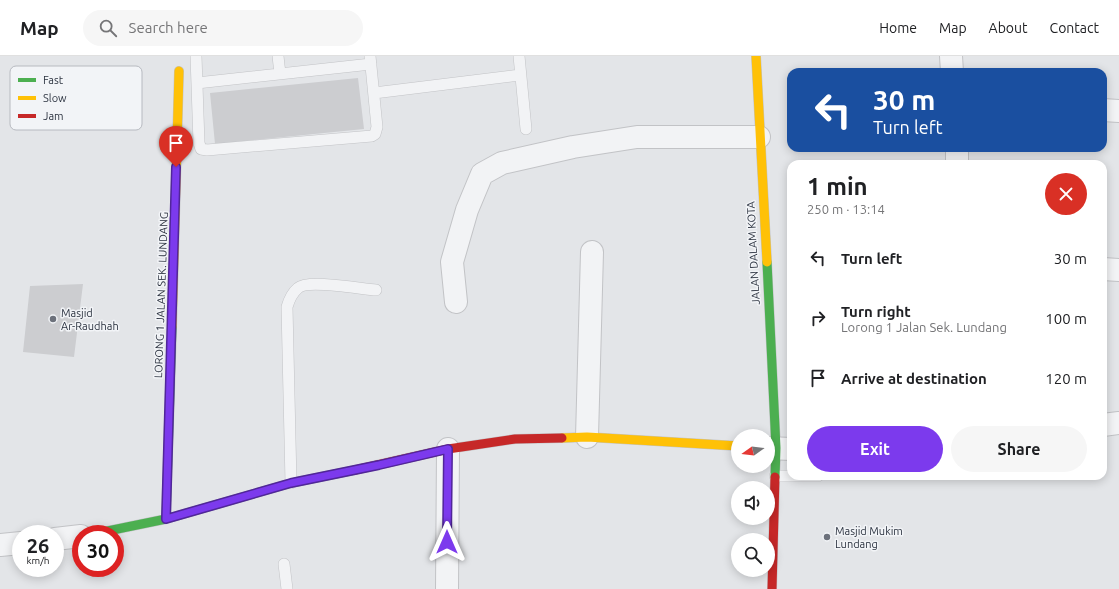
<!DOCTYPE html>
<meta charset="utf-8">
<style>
body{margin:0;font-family:Ubuntu,sans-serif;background:#f6f6f6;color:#202124;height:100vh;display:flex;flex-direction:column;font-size:15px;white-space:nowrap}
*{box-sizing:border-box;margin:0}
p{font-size:13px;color:#757577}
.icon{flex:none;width:22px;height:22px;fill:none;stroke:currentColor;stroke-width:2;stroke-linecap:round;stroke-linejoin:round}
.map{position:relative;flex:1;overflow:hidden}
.panel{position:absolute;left:787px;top:104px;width:320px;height:320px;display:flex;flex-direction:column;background:#fff;border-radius:12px;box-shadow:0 2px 10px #0003}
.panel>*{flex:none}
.banner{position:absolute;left:787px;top:12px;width:320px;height:84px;border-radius:12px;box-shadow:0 2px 10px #0003;background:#1a4fa0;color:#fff;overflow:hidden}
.needle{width:26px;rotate:256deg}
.fabs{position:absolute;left:731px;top:373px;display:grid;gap:8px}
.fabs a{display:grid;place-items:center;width:44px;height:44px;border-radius:50%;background:#fff;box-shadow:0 2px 10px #0003;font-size:20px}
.speed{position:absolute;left:12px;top:469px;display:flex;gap:8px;font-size:20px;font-weight:700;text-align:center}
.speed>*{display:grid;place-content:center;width:52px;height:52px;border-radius:50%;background:#fff;box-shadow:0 2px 10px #0003;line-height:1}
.speed small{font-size:10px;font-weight:400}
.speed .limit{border:6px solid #d22;background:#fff;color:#111}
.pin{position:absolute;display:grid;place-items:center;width:34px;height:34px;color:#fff;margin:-41px -17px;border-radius:50% 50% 50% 0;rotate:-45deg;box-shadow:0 0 4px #0007}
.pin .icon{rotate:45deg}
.me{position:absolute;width:44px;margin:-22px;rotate:0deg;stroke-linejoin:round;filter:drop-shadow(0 0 3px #0008)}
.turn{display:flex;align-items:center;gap:14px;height:84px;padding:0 20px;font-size:18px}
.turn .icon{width:52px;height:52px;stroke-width:2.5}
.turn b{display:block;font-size:28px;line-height:34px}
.round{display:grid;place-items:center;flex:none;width:42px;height:42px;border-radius:21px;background:#f6f6f6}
.summary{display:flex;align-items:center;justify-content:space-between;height:68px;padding:0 20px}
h1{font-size:24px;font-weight:600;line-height:30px}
.primary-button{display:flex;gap:8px;margin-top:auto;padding:8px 20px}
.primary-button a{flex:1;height:46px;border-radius:24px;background:#7c3aed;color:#fff;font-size:16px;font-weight:600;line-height:46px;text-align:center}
.primary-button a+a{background:#f6f6f6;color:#202124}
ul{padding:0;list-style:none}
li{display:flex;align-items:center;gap:12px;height:60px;padding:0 20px}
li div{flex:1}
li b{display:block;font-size:15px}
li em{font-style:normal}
header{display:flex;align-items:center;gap:24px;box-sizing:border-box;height:56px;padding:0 20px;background:#fff;border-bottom:1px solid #e0e0e0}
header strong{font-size:19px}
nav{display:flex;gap:22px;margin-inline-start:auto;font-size:14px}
.search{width:280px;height:36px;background:#f6f6f6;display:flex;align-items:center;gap:10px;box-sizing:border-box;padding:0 14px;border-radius:22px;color:#757577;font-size:15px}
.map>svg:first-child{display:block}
</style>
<header>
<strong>Map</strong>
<div class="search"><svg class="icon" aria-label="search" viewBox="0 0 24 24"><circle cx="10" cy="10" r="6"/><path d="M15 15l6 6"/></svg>Search here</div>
<nav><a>Home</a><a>Map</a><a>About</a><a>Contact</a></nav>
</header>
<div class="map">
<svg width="1119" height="533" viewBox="0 0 1119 533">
<rect width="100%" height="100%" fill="#e3e5e8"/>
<path fill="#cccdd0" d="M358 22 364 73 215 88 210 37Z
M83 228 74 301 23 296 30 230Z"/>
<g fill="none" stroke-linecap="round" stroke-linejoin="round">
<g stroke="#c2c3c6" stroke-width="12">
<path id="lane" d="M196 0 199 87 201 93 207 94 372 80 375 78 377 71 370 0
M278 0 280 18
M519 0 526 73
M197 27 371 8
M374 37 520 19
M775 420H818
M291 427 287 251C289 244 292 237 298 232 308 223 361 233 376 234
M284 508 287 533"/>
</g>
<g stroke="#c2c3c6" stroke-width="24">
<path id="street" d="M951 0 952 16
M1103 54 1119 55
M957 92V108
M1103 213 1119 214
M456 246 452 206 467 154 482 118 502 107 573 91 637 81H759
M1103 369 1119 367
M587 381 592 196
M768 392 791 393
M55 483 81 480
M0 489 21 487
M447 533 448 393"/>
</g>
<g stroke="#c2c3c6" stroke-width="10">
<path id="fast" d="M767 206 776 392 775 421
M166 463 172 271
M93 478 166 463 291 427 355 414"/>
</g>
<g stroke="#c2c3c6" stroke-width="10">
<path id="slow" d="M756 0 767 206
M172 271 179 15
M562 382 587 381 738 390"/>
</g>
<g stroke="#c2c3c6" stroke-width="10">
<path id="jam" d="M355 414 448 393 515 383 562 382
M772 533 775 421"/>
</g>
<use href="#lane" stroke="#f2f3f5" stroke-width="11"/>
<use href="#street" stroke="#f2f3f5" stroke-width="22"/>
<use href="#fast" stroke="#4caf50" stroke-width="9"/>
<use href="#slow" stroke="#ffc107" stroke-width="9"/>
<use href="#jam" stroke="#c62828" stroke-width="9"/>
</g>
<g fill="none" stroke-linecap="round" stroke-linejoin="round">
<g stroke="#51269a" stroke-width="10">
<path id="route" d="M176 111 166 463 291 427 379 409 448 393 447 486"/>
</g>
<use href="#route" stroke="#7c3aed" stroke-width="7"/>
</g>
<g fill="#6c717b" stroke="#f2f4f7" stroke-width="1.5">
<circle cx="53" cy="263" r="4"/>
<circle cx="827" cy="481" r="4"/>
</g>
<g text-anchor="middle" stroke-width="3" stroke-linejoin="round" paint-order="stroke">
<g font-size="11" fill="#2c3340" stroke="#f2f4f7">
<text transform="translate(753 197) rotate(-93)" y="4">JALAN DALAM KOTA</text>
<text transform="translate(161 239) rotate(-88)" y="4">LORONG 1 JALAN SEK. LUNDANG</text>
</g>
<g font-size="11" fill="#2c3340" stroke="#f2f4f7" text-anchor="start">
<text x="61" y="261">Masjid<tspan x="61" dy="13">Ar-Raudhah</tspan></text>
<text x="835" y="479">Masjid Mukim<tspan x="835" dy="13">Lundang</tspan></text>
</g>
</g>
<rect x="10" y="10" width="132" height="64" rx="6" fill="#f2f4f7" stroke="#b7bac0" stroke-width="1"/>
<rect x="18" y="22" width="18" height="4" fill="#4caf50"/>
<rect x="18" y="40" width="18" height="4" fill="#ffc107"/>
<rect x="18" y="58" width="18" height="4" fill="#c62828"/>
<g font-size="11" fill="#2c3340">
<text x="43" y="28">Fast</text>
<text x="43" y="46">Slow</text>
<text x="43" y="64">Jam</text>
</g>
</svg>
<div class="fabs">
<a><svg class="needle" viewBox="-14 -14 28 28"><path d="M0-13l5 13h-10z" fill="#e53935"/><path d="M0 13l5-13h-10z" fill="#757577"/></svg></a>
<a><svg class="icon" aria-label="sound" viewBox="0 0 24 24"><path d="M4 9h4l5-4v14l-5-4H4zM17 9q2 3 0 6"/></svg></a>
<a><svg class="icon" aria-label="search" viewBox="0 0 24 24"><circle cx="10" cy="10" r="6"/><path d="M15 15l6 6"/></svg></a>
</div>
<div class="speed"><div>26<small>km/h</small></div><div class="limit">30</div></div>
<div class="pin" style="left:176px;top:111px;background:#d93025"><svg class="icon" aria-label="arrive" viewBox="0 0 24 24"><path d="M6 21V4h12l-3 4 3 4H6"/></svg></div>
<svg class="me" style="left:447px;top:486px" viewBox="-20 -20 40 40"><path d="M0-17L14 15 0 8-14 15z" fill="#7c3aed" stroke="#fff" stroke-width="4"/></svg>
<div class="banner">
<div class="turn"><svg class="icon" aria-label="left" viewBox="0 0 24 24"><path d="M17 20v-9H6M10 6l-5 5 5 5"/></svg><div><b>30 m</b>Turn left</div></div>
</div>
<section class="panel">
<div class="summary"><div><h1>1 min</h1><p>250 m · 13:14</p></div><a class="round" style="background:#d93025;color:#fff"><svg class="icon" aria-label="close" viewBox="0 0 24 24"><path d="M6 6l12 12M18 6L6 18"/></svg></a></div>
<ul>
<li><svg class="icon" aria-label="left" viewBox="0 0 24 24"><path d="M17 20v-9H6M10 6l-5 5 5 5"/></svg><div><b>Turn left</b></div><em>30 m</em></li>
<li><svg class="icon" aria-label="right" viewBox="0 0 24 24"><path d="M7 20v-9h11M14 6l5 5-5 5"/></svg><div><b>Turn right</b><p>Lorong 1 Jalan Sek. Lundang</p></div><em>100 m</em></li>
<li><svg class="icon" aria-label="arrive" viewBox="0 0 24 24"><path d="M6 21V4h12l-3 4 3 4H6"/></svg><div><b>Arrive at destination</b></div><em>120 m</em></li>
</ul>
<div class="primary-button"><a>Exit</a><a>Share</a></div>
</section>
</div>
